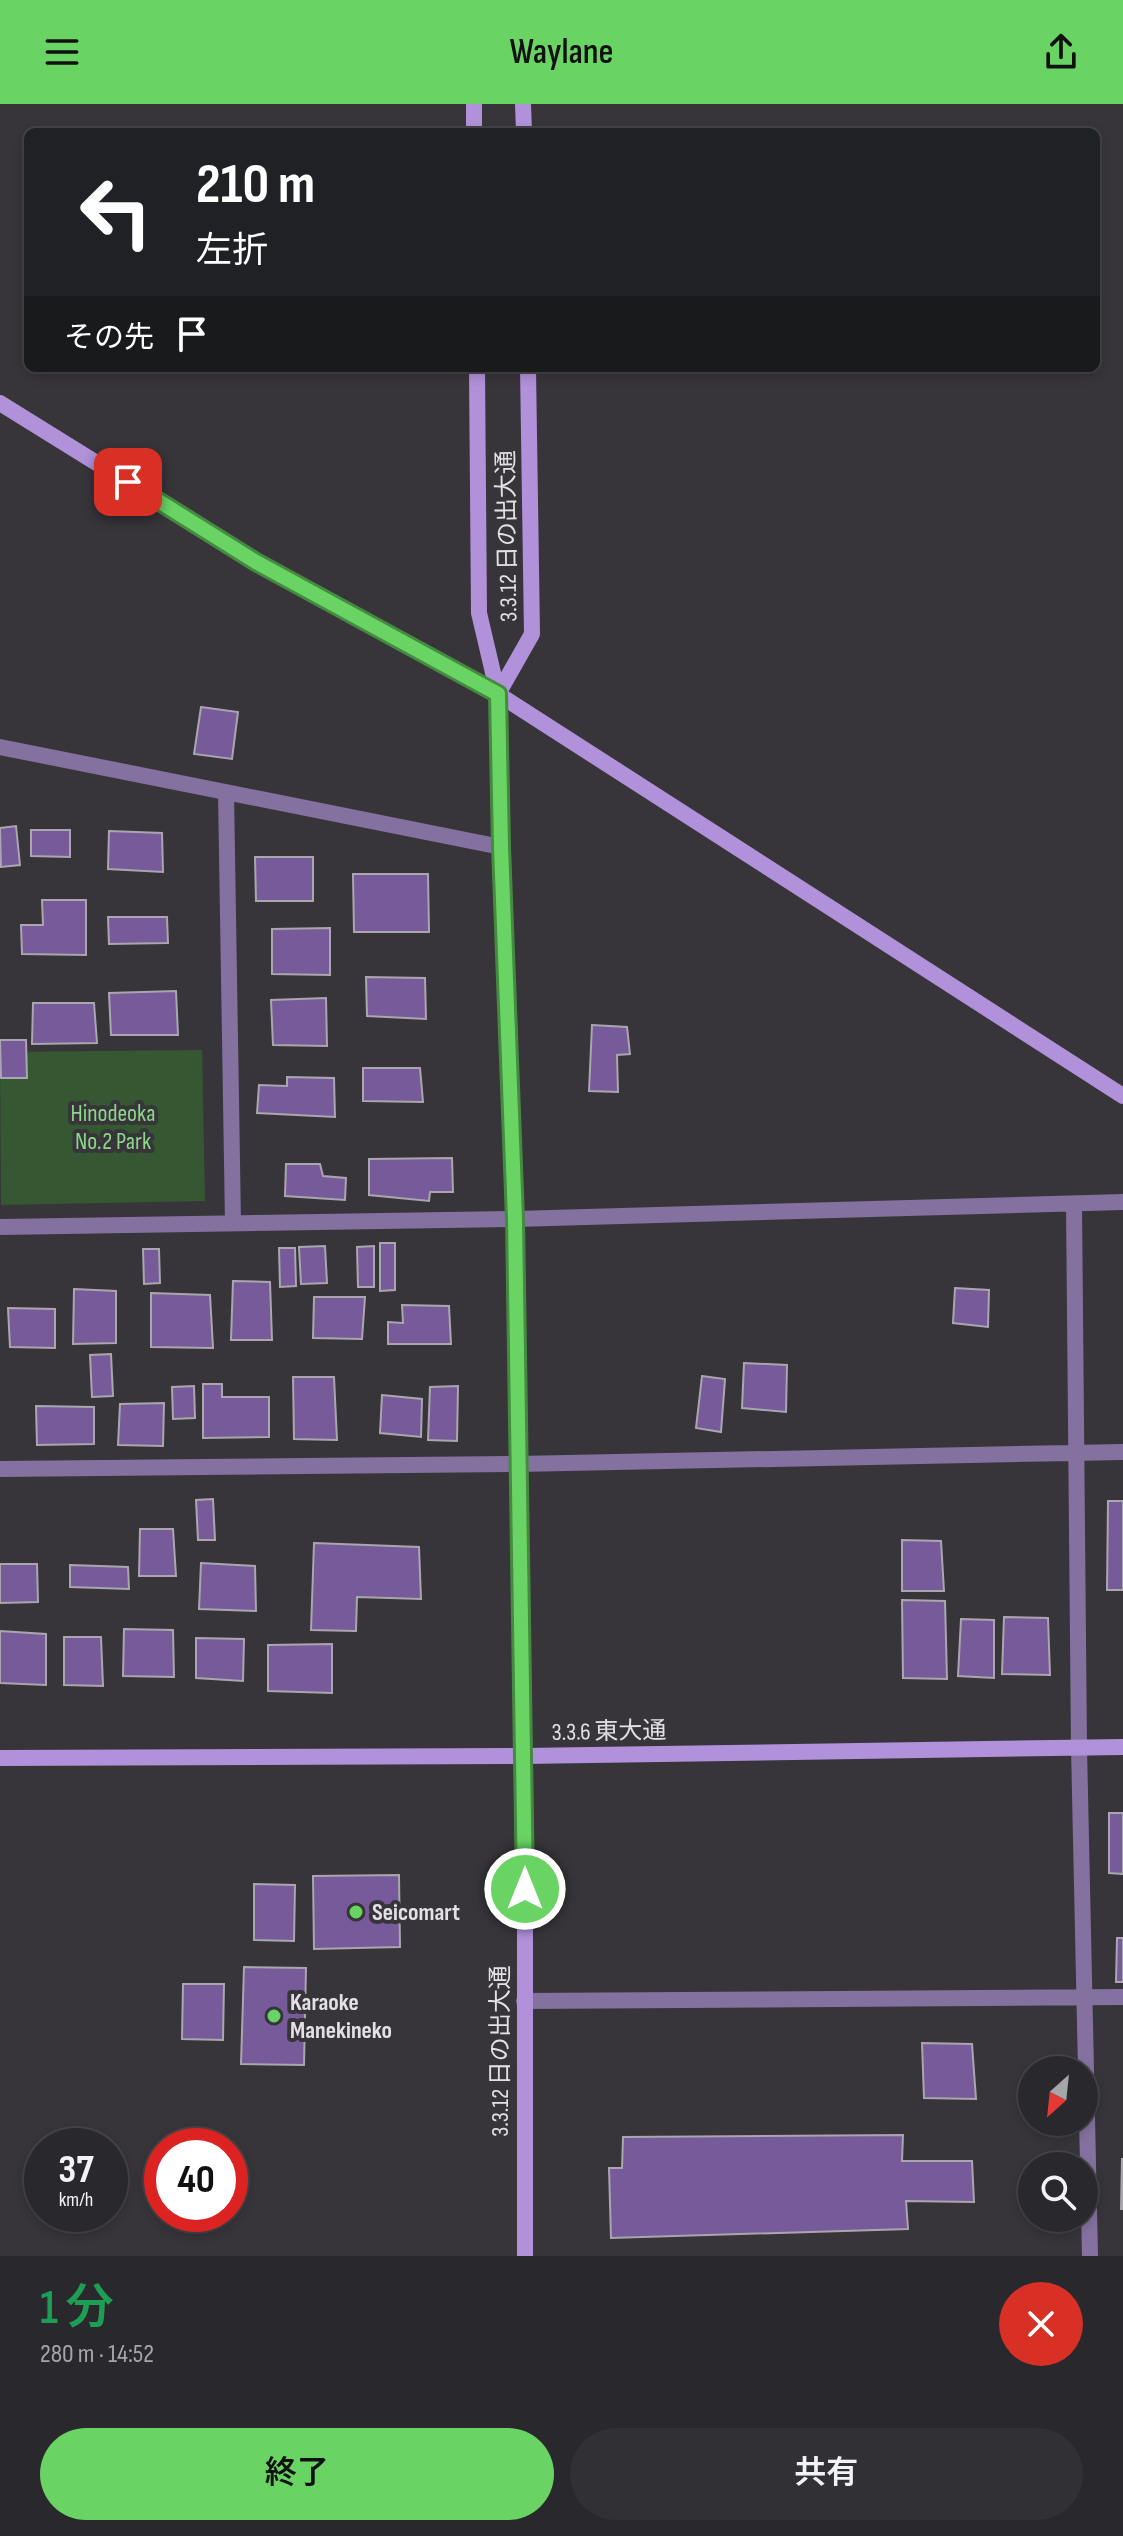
<!DOCTYPE html>
<html lang="ja">
<meta charset="utf-8">
<style>
body{margin:0;font-family:"Sofia Sans Condensed","Noto Sans JP",sans-serif;background:#313034;color:#f1f3f6;height:100vh;display:flex;flex-direction:column;font-size:30px;white-space:nowrap}
*{box-sizing:border-box;margin:0}
p{font-size:26px;color:#a5a6a9}
.icon{flex:none;width:44px;height:44px;fill:none;stroke:currentColor;stroke-width:2;stroke-linecap:round;stroke-linejoin:round}
.map{position:relative;height:2152px;overflow:hidden}
.side{display:flex;flex-direction:column;background:#29282c;flex:1}
.side>*{flex:none}
.guide{position:absolute;left:24px;top:24px;width:1076px;height:244px;border-radius:12px;box-shadow:0 4px 12px #0003,0 0 0 2px #454448;background:#202124;color:#fff;overflow:hidden}
.needle{width:52px;rotate:207deg}
.tools{position:absolute;left:1018px;top:1952px;display:grid;gap:16px}
.tools a{display:grid;place-items:center;width:80px;height:80px;border-radius:50%;background:#29282c;box-shadow:0 4px 12px #0003,0 0 0 2px #454448;font-size:40px}
.speed{position:absolute;left:24px;top:2024px;display:flex;gap:16px;font-size:40px;font-weight:700;text-align:center}
.speed>*{display:grid;place-content:center;width:104px;height:104px;border-radius:50%;background:#29282c;box-shadow:0 4px 12px #0003,0 0 0 2px #454448;line-height:1}
.speed small{font-size:20px;font-weight:400}
.speed .limit{border:12px solid #d22;background:#fff;color:#111}
.pin{position:absolute;display:grid;place-items:center;width:68px;height:68px;color:#fff;margin:-34px;border-radius:16px;box-shadow:0 4px 12px #0006}
.me{position:absolute;width:88px;margin:-44px;rotate:0deg;stroke-linejoin:round;filter:drop-shadow(0 0 6px #0008)}
.turn{display:flex;align-items:center;gap:28px;height:168px;padding:0 40px;font-size:36px}
.turn .icon{width:104px;height:104px;stroke-width:2.5}
.turn b{display:block;font-size:56px;line-height:68px}
.then{display:flex;align-items:center;height:76px;padding:0 40px;background:#0003;gap:16px;font-size:30px}
.round{display:grid;place-items:center;flex:none;width:84px;height:84px;border-radius:42px;background:#313034}
.overview{display:flex;align-items:center;justify-content:space-between;height:136px;padding:0 40px}
h1{font-size:48px;font-weight:600;line-height:60px;color:#1e9e55}
.cta{display:flex;gap:16px;margin-top:auto;padding:16px 40px}
.cta a{flex:1;height:92px;border-radius:48px;background:#69d464;color:#111;font-size:32px;font-weight:600;line-height:92px;text-align:center}
.cta a+a{background:#313034;color:#f1f3f6}
header{display:flex;justify-content:space-between;align-items:center;height:104px;padding:0 40px;background:#69d464;color:#111;font-size:36px;font-weight:600}
.map>svg:first-child{display:block}
</style>
<header><svg class="icon" aria-label="menu" viewBox="0 0 24 24"><path d="M4 6h16M4 12h16M4 18h16"/></svg>Waylane<svg class="icon" aria-label="share" viewBox="0 0 24 24"><path d="M12 15V3M7 8l5-5 5 5M5 13v7h14v-7"/></svg></header>
<div class="map">
<svg width="1123" height="2152" viewBox="0 0 1123 2152">
<rect width="100%" height="100%" fill="#37353a"/>
<path fill="#355832" d="M202 946 205 1097 1 1101 0 948Z"/>
<path fill="#775a9a" stroke="#a9a6ad" stroke-width="2" d="M201 603 238 608 232 655 194 650Z
M16 722 20 761 1 763 0 724Z
M31 726H70V753L31 752Z
M109 727 162 729 163 768 108 765Z
M255 753H313V797H256Z
M353 770H428L429 828H354Z
M42 796H86V851L22 850 21 821H43Z
M108 813H167L168 839 109 840Z
M330 824V871L272 870V825Z
M366 873 425 874 426 915 367 912Z
M176 887 178 931H111L109 889Z
M326 894 327 942 273 941 271 896Z
M33 899H94L97 939 32 940Z
M592 921 627 923 630 950 617 951 618 988 589 987Z
M0 936H26L27 974H1Z
M363 964H420L423 998 363 997Z
M287 973 334 974 335 1013 257 1009 259 981 287 982Z
M452 1054 453 1088H430L429 1097 369 1091V1055Z
M286 1060H320L323 1072 346 1074 345 1096 285 1092Z
M380 1139H395V1186L380 1187Z
M325 1142 327 1179 301 1180 299 1143Z
M374 1142V1183H358L357 1143Z
M279 1144H295L296 1182 280 1183Z
M143 1145H159L160 1179 144 1180Z
M233 1177 270 1178 272 1236H231Z
M955 1184 989 1186 988 1223 953 1219Z
M74 1185 116 1187V1239L73 1240Z
M151 1189 210 1191 213 1244 151 1243Z
M314 1193H365L362 1235 313 1234Z
M402 1201 449 1202 451 1240H388V1218L403 1219Z
M8 1204 55 1205V1244L10 1243Z
M111 1250 113 1292 92 1293 90 1251Z
M744 1259 787 1261 786 1308 742 1304Z
M702 1272 725 1275 721 1328 696 1324Z
M293 1273H334L337 1336 294 1335Z
M203 1280H222V1293H269V1333L203 1334Z
M194 1282 195 1314 173 1315 172 1283Z
M458 1282 457 1337 428 1336 430 1283Z
M382 1291 422 1295 421 1333 380 1329Z
M164 1299 163 1342 118 1341 120 1300Z
M36 1302 94 1303V1340L37 1341Z
M213 1395 215 1436H198L196 1396Z
M1108 1397H1123V1486H1107Z
M140 1425H173L176 1472H139Z
M902 1436 941 1437 944 1487H902Z
M314 1439 419 1443 421 1495 357 1493 356 1527 311 1526Z
M201 1459 255 1462 256 1507 199 1505Z
M0 1460H37L38 1498 0 1499Z
M70 1461 128 1463 129 1485 70 1483Z
M902 1496 945 1497 947 1575 903 1574Z
M1004 1513 1048 1514 1050 1571 1002 1570Z
M961 1515 994 1516V1574L958 1572Z
M124 1525 173 1526 174 1573 123 1572Z
M0 1527 46 1530V1581L0 1579Z
M64 1533H101L103 1582 64 1581Z
M196 1534 244 1535 243 1577 196 1574Z
M332 1540V1589L268 1587V1541Z
M1109 1709H1123V1770L1109 1769Z
M399 1771 400 1843 314 1845 313 1772Z
M254 1780 295 1781 294 1837 254 1836Z
M1117 1834H1123V1878H1116Z
M244 1863 306 1864 304 1961 241 1960Z
M183 1880H224L223 1936 182 1935Z
M922 1939 972 1940 976 1995 924 1994Z
M903 2031 902 2057H972L974 2098 906 2097 908 2125 611 2134 609 2064H622L623 2033Z
M1122 2055H1123V2105H1121Z"/>
<g fill="none" stroke-linecap="round" stroke-linejoin="round">
<path stroke="#84719f" stroke-width="16" d="M0 643 501 743
M226 688 233 1119
M1074 1100 1079 1643 1090 2152
M0 1123 515 1115 1123 1098
M0 1365 518 1360 1123 1348
M524 1897 1123 1893"/>
<path stroke="#b191da" stroke-width="16" d="M474 0V28
M523 0 524 28
M477 264 479 509 498 590 501 743 515 1115 525 1728V2152
M0 299 256 458 498 590 1123 992
M498 590 532 530 528 264
M0 1654 523 1652 1123 1643"/>
</g>
<g fill="none" stroke-linecap="round" stroke-linejoin="round">
<g stroke="#448a41" stroke-width="20">
<path id="route" d="M128 378 256 458 498 590 501 743 515 1115 525 1785"/>
</g>
<use href="#route" stroke="#69d464" stroke-width="14"/>
</g>
<g fill="#69d464" stroke="#37353a" stroke-width="3">
<circle cx="356" cy="1808" r="8"/>
<circle cx="274" cy="1912" r="8"/>
</g>
<g text-anchor="middle" stroke-width="8" stroke-linejoin="round" paint-order="stroke">
<g font-size="24" fill="#e3e1e5" stroke="#37353a">
<text transform="translate(507 432) rotate(-91)" y="8">3.3.12 日の出大通</text>
<text transform="translate(609 1627) rotate(-1)" y="8">3.3.6 東大通</text>
<text transform="translate(500 1947) rotate(-90)" y="8">3.3.12 日の出大通</text>
</g>
<g font-size="24" fill="#8cd788" stroke="#37353a">
<text x="113" y="1017">Hinodeoka<tspan x="113" dy="28">No.2 Park</tspan></text>
</g>
<g font-size="24" font-weight="bold" fill="#e3e1e5" stroke="#37353a" text-anchor="start">
<text x="372" y="1816">Seicomart</text>
<text x="290" y="1906">Karaoke<tspan x="290" dy="28">Manekineko</tspan></text>
</g>
</g>
</svg>
<div class="tools">
<a><svg class="needle" viewBox="-14 -14 28 28"><path d="M0-13l5 13h-10z" fill="#e53935"/><path d="M0 13l5-13h-10z" fill="#a5a6a9"/></svg></a>
<a><svg class="icon" aria-label="search" viewBox="0 0 24 24"><circle cx="10" cy="10" r="6"/><path d="M15 15l6 6"/></svg></a>
</div>
<div class="speed"><div>37<small>km/h</small></div><div class="limit">40</div></div>
<div class="pin" style="left:128px;top:378px;background:#d93025"><svg class="icon" aria-label="arrive" viewBox="0 0 24 24"><path d="M6 21V4h12l-3 4 3 4H6"/></svg></div>
<svg class="me" style="left:525px;top:1785px" viewBox="-20 -20 40 40"><circle r="17" fill="#69d464" stroke="#fff" stroke-width="3"/><path d="M0-11L8 9 0 5-8 9z" fill="#fff"/></svg>
<div class="guide">
<div class="turn"><svg class="icon" aria-label="left" viewBox="0 0 24 24"><path d="M17 20v-9H6M10 6l-5 5 5 5"/></svg><div><b>210 m</b>左折</div></div>
<div class="then">その先<svg class="icon" aria-label="arrive" viewBox="0 0 24 24"><path d="M6 21V4h12l-3 4 3 4H6"/></svg></div>
</div>
</div>
<section class="side">
<div class="overview"><div><h1>1 分</h1><p>280 m · 14:52</p></div><a class="round" style="background:#d93025;color:#fff"><svg class="icon" aria-label="close" viewBox="0 0 24 24"><path d="M6 6l12 12M18 6L6 18"/></svg></a></div>
<div class="cta"><a>終了</a><a>共有</a></div>
</section>
